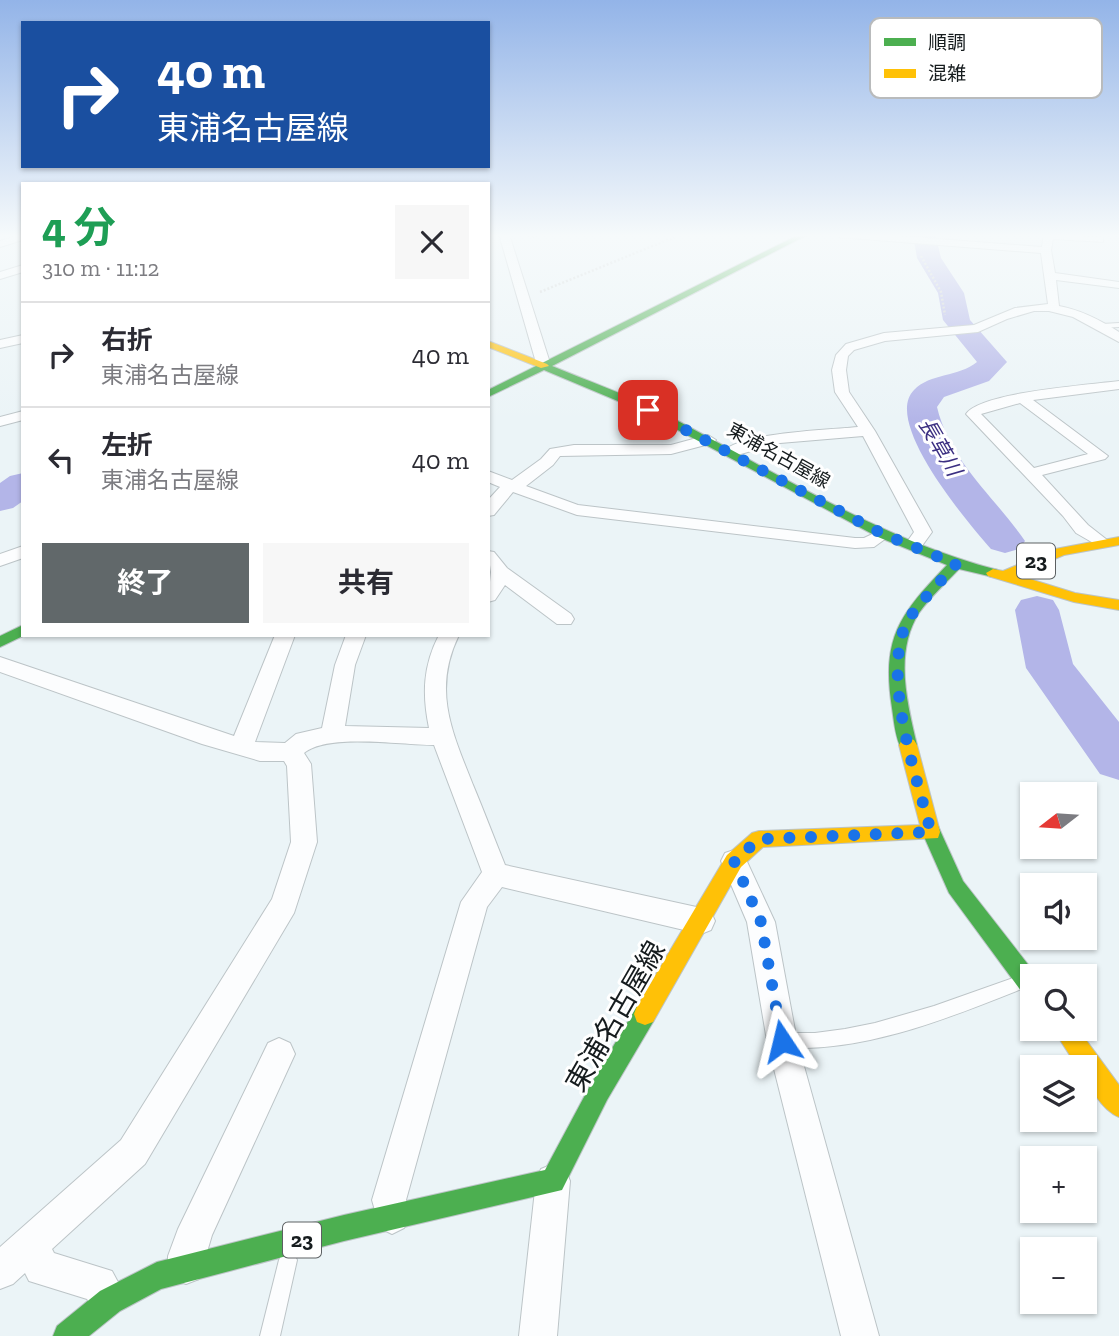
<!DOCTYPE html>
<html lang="ja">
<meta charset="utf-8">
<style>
body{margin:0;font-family:"Zilla Slab","Noto Sans JP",serif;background:#f7f7f7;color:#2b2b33;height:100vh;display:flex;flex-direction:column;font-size:26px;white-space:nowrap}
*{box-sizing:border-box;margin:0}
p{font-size:23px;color:#7c7c81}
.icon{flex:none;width:38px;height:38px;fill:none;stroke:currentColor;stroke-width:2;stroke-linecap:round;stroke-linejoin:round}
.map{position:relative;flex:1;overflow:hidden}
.details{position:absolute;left:21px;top:182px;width:469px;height:455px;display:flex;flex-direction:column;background:#fff;border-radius:0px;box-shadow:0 2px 5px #0004}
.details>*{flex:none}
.banner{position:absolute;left:21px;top:21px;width:469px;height:147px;border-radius:0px;box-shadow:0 2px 5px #0004;background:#1a4fa0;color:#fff;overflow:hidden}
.needle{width:46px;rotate:253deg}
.buttons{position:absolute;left:1020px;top:782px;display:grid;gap:14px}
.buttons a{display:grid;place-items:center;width:77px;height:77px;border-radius:0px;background:#fff;box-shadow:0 2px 5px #0004;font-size:35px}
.pin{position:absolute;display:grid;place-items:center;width:60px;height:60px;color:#fff;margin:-30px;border-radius:14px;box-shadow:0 4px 10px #0006}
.me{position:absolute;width:77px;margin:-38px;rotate:350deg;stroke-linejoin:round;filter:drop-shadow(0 0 5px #0008)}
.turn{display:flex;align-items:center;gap:24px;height:147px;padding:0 21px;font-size:32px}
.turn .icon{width:91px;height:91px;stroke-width:2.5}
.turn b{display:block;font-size:49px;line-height:60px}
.round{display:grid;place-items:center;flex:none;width:74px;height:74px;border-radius:0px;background:#f7f7f7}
.overview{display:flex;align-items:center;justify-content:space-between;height:119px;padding:0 21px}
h1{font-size:42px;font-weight:700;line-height:52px;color:#1e9e55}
.action{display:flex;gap:14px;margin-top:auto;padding:14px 21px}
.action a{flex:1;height:80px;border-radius:0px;background:#61686a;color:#fff;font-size:28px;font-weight:700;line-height:80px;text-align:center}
.action a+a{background:#f7f7f7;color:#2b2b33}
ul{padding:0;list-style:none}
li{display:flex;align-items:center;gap:21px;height:105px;padding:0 21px;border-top:2px solid #e1e1e2}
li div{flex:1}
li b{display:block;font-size:26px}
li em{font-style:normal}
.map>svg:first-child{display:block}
</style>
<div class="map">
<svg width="1119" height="1336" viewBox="0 0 1119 1336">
<rect width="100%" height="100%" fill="#ebf4f7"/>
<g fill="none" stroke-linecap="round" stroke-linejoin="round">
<path fill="#b3b5e8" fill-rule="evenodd" d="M913 234H935L941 258 964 293 970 320 1007 362 989 381 944 397 937 407C950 462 994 496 1025 541L1019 549 1005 553 991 549C968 523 882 422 914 390 930 373 959 377 977 362L943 320 938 293 917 258Z
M23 473V501L13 508 0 511V483L10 476Z
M1037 596 1053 600 1059 610 1073 664 1119 722V780L1100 774 1026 668 1015 610 1021 600Z"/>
<g stroke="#bcc4c7" stroke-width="2">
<path id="lane" d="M1119 323V327L1102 328 1099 326 1102 324Z
M1019 976 1024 978 1026 983 1024 988C956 1015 881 1046 806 1048 797 1048 788 1050 780 1046L777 1041 780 1036 785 1033H815L845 1029 875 1023 934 1006Z
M288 1251 294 1254 297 1260 280 1336H260L279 1260 282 1254Z"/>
</g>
<g stroke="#bcc4c7" stroke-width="2">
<path id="street" d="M23 234V240L0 247V241Z
M499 234H509L551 366 549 369H539L537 366Z
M521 234H539L534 237Z
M833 234H874L1042 247 1044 234 1100 237 1103 238V242L1053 239 1051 250 1055 273 1119 282V288L1056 280 1059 306C1081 310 1100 320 1119 332V342L1073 317 1049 311H1034L1007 319 978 332 885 341 854 350 848 356 846 370 849 392 875 431 932 532 919 550 913 551 904 546 914 532 863 436 780 443 730 457 722 452C742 432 829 430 858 427L835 392 832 370 836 355 846 344 884 333 974 325 1015 308 1048 304 1041 253 838 237Z
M23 265V272L0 279V272Z
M23 335V343L0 348V340Z
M1119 381V389L1033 400 1108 456 1105 459 1042 475 1088 525 1111 543 1102 548 1076 533 1063 516 966 414C981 392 1089 385 1119 381ZM1020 403 1088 454 1034 468 981 414Z
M23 411V420L0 426V417Z
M708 435 716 440 713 443 671 454 560 456 553 465 526 486 578 505 855 538H864L883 529 892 534 874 547 855 548 577 515 513 492 494 515 488 516V500L500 487 488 482V471L512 480 541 459 550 449 574 445H671Z
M23 546V558L0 566V554Z
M488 551 494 552 507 568 571 614 574 619 571 624H557L505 585 495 600 488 602 491 572Z
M275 635H295L255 742 285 743 296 734 322 728 335 665 346 635H366L355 665 345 726 429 728C422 694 423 666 439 635H459C432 690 452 732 473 785 484 811 494 838 505 865L701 908 711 912 715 921 711 930 701 934 502 887 487 907 406 1200 410 1216 404 1228 392 1234 380 1228 372 1200 461 902 482 872 434 745C403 745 327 733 304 753L311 764 317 842 294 913 145 1164 52 1249 54 1253 112 1271 126 1297 120 1310 107 1316 94 1310 87 1299 29 1281 25 1273 13 1284 0 1289V1247L121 1140 272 899 291 842 287 766 284 761H260L202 744 0 672V657L234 736Z
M734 850 743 853 775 922 797 1041 879 1336H841L767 1041 747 922 721 861 725 853Z
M279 1038 290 1043 295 1054 212 1235 199 1279 186 1284 173 1279 168 1266V1256L178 1229 268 1043Z
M553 1164 565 1169 570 1181 557 1336H519L536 1181 541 1169Z"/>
</g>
<g stroke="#bcc4c7" stroke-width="2">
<path id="fast" d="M800 234H809L552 366C586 380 622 393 655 409 766 466 877 539 998 570L1000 573 998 576 993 577 959 569C946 583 930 597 919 613 894 652 907 703 917 745L914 750H902C895 738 894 721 892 708 881 637 900 614 947 565L878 537 644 412 544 370 488 397V390Z
M23 625V635H25L0 647V636Z
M931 824 938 826 963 881 1037 976H1032V997L1024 995 949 893 922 832 924 826Z
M645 1003 653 1006 656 1014 653 1022 607 1100 562 1190 344 1241 161 1289 120 1311 89 1336H53L57 1326 100 1291 157 1262 344 1215 545 1170 591 1084 637 1006Z"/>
</g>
<g stroke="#bcc4c7" stroke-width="2">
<path id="slow" d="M488 341 547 364 549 366 541 368 488 347Z
M1119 537V545L1064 555 1017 575 1075 593 1119 600V610L1074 602 988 576 986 573 993 569 1003 571 1055 549Z
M908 738 914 740 917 745 940 832 938 838 763 847 741 867 653 1022 645 1025 637 1022 634 1014 637 1006 727 855 752 833 759 831 920 825 899 745 902 740Z
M1053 1029H1078L1119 1085V1117C1103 1111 1085 1084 1085 1068H1078Z"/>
</g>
<path stroke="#d0d3d3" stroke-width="2.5" stroke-dasharray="2 2" stroke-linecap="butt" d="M921 256 941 292 945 315
M540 292 682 234"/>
<use href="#lane" fill="#fcfdfe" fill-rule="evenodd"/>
<use href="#street" fill="#fcfdfe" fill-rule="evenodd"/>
<use href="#fast" fill="#4caf50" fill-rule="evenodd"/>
<use href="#slow" fill="#ffc107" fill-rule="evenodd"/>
</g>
<linearGradient id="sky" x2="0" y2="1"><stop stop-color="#93b4e8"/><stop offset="0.56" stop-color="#f6fafb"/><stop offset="1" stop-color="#f6fafb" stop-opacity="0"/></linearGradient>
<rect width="1119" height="421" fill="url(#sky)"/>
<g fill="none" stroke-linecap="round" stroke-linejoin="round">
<path stroke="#1a73e8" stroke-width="12" stroke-dasharray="0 21.6" d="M648 410 883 534 956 564C944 578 910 612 905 626 883 682 916 775 931 832L759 839 734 861 761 922 782 1041"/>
</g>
<g text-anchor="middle" stroke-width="6" stroke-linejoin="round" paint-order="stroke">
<g font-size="19" fill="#161c1e" stroke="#fff">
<text transform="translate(779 455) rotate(29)" y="7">東浦名古屋線</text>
</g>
<g font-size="21" font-style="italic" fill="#3b2f82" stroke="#fff">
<text transform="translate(940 447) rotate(60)" y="7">長草川</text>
</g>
<g fill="#fff" stroke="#5c6062" stroke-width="2">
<rect x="1017" y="543.5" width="38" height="35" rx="5"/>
<rect x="283" y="1222.5" width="38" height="35" rx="5"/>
</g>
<g font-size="21" font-weight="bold" fill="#161c1e">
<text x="1036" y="568">23</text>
<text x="302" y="1247">23</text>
</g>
<g font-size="28" fill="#161c1e" stroke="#fff">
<text transform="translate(615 1016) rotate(-60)" y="10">東浦名古屋線</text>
</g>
</g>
<rect x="870" y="18" width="232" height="80" rx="10" fill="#fff" stroke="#b9bbbc" stroke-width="2"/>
<rect x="884" y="38" width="32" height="8" fill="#4caf50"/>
<rect x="884" y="69" width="32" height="9" fill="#ffc107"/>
<g font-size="19" fill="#161c1e">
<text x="928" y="49">順調</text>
<text x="928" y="80">混雑</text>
</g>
</svg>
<div class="buttons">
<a><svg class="needle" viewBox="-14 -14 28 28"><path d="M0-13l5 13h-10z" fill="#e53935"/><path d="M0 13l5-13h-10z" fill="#7c7c81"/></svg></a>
<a><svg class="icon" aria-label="sound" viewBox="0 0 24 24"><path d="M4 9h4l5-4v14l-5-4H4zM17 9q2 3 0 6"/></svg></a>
<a><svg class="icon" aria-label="search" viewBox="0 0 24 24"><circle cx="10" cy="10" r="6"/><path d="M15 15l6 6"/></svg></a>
<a><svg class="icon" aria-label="layers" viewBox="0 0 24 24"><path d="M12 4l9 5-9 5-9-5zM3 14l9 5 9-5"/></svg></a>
<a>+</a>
<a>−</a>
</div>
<div class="pin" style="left:648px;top:410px;background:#d93025"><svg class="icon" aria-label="arrive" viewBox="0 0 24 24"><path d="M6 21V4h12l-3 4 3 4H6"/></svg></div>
<svg class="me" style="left:782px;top:1041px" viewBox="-20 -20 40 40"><path d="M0-17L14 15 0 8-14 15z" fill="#1a73e8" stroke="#fff" stroke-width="4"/></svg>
<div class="banner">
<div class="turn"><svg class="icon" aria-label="right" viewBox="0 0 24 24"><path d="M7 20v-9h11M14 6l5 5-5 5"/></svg><div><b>40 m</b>東浦名古屋線</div></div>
</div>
<section class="details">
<div class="overview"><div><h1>4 分</h1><p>310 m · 11:12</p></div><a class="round"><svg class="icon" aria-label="close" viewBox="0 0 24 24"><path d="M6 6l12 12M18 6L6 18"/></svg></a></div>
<ul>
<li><svg class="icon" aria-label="right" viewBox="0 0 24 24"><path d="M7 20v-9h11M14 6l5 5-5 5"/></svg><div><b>右折</b><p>東浦名古屋線</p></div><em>40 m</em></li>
<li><svg class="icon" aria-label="left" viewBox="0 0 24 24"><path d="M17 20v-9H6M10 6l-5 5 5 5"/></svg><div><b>左折</b><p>東浦名古屋線</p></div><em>40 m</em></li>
</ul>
<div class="action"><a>終了</a><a>共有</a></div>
</section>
</div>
